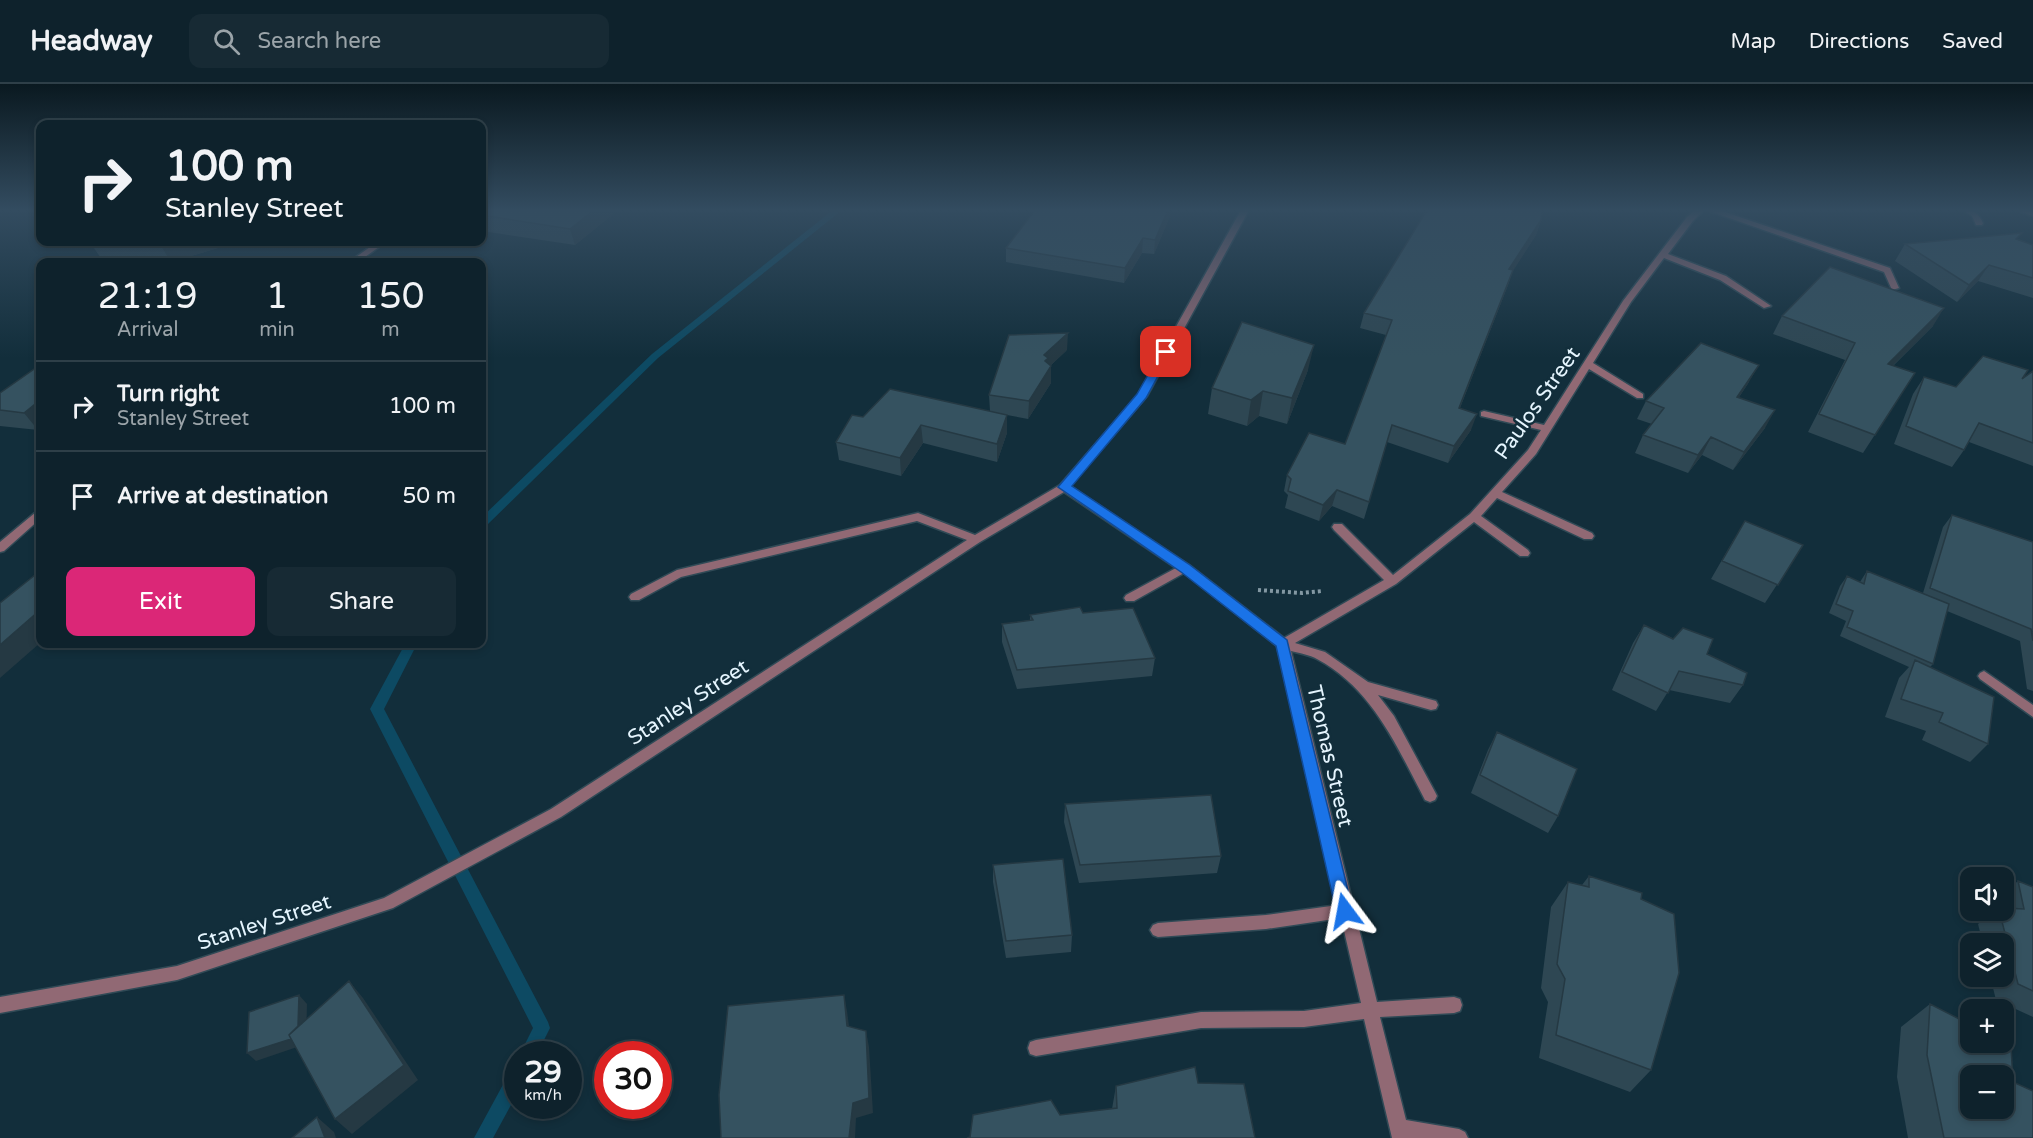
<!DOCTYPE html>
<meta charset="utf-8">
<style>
body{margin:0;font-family:"Varela Round",sans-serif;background:#172a34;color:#f1f3f6;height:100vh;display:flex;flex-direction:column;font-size:22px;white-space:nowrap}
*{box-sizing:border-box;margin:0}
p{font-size:20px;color:#9ba4a9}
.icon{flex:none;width:33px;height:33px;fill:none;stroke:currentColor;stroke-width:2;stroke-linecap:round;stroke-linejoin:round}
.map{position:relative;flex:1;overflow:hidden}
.side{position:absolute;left:36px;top:174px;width:450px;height:390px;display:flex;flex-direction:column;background:#0e222c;border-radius:12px;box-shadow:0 3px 9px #0003,0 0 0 2px #2e3f48}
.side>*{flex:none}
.top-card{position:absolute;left:36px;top:36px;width:450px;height:126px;border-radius:12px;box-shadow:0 3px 9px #0003,0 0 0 2px #2e3f48;background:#0e222c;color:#f1f3f6;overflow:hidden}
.controls{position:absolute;left:1960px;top:783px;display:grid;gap:12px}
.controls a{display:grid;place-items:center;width:54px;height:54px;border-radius:12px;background:#0e222c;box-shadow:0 3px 9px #0003,0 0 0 2px #2e3f48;font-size:30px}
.speed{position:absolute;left:504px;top:957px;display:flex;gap:12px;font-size:30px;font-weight:700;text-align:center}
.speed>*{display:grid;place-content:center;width:78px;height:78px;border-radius:50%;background:#0e222c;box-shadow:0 3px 9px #0003,0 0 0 2px #2e3f48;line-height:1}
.speed small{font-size:15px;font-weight:400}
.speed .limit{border:9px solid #d22;background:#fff;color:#111}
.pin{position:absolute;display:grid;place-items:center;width:51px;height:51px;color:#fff;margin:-26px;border-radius:12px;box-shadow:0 3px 9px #0006}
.me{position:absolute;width:66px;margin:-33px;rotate:347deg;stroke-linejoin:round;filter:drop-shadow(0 0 4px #0008)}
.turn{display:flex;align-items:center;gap:21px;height:126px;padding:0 30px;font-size:27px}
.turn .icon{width:78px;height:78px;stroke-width:2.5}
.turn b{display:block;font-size:42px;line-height:51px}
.eta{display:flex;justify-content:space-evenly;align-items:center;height:102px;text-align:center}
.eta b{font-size:36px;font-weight:600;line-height:42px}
.primary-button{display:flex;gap:12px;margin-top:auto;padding:12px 30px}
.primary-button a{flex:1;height:69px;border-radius:12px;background:#db2777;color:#fff;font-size:24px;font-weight:600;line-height:69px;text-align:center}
.primary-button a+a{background:#172a34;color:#f1f3f6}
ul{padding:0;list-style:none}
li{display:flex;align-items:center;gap:18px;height:90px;padding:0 30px;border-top:2px solid #2e3f48}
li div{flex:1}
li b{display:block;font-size:22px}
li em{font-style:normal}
header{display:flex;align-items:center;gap:36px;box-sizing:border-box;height:84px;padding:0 30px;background:#0e222c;border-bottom:2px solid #2e3f48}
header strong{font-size:28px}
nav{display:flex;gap:33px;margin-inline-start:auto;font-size:21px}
.search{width:420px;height:54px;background:#172a34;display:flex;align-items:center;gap:15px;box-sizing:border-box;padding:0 21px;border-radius:12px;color:#9ba4a9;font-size:22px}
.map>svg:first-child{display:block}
</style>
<header>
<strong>Headway</strong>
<div class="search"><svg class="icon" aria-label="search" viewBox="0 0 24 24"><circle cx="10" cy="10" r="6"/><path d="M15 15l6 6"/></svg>Search here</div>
<nav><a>Map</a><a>Directions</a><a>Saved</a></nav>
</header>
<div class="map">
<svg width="2033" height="1054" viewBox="0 0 2033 1054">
<rect width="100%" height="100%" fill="#122e3b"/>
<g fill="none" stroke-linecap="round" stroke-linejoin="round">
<path fill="#0d4a63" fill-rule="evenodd" d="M833 126H842L658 274 486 442H482V433L652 270Z
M405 560H417L384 625 548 938 550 944 537 970H520L533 944 370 625Z
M518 982V1008L493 1054H474L512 984Z"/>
<g stroke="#304a56" stroke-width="3">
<path id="minor" d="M1241 126H1249L1147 312 1070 402 1189 481 1284 554 1384 496 1334 446 1332 443 1334 440H1342L1393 491 1470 430 1528 366 1541 346 1481 332V328L1484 327 1544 341 1623 217 1687 133 1695 126H1704L1693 137 1668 170 1726 192 1771 222 1764 224 1720 196 1664 174 1631 218 1593 279 1643 310V314H1637L1589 285 1536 370 1502 408 1592 449 1594 452 1592 455H1584L1497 414 1481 432 1528 466 1530 469 1528 472H1520L1474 438 1396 500 1295 559 1325 568 1368 598 1436 617 1438 621 1436 625 1431 626 1378 611 1394 632 1435 708 1437 712 1435 716 1430 718 1425 716C1397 663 1373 605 1317 575 1310 571 1299 569 1291 567L1377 918 1454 913 1460 915 1462 921 1460 927 1454 929 1380 933 1406 1036 1459 1045 1465 1048 1468 1054H1392L1364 935 1304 943 1201 944 1036 972 1030 970 1028 964 1030 958 1036 956 1201 928 1304 927 1361 919 1341 834 1266 845 1158 853 1153 851 1150 846 1153 841 1158 839 1266 831 1338 821 1277 562 1184 489 1134 517H1126L1124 514 1126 511 1176 484 1064 408 980 458 561 733 393 824 177 896 0 929V913L177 882 384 814 551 725 967 456 917 437 681 493 639 516H631L629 513 631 510 677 486 918 429 975 451 1060 401 1138 311Z
M1706 126H1719L1890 184 1899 204 1892 206 1884 188Z
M1963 126C1975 126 1978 129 1983 139L1982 141H1976L1972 132Z
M2020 126 2033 127V132L2021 128Z
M377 158H386L358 178H349Z
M40 426V435L4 467 0 468V458L36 428Z
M1984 587 2033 621V633L1980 595 1978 592 1980 589Z"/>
</g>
<path stroke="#8398a3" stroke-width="4" stroke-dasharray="3 3" stroke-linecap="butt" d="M1258 506 1302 509 1322 507"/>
<use href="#minor" fill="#916974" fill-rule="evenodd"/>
</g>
<path fill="#2e4753" d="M482 126H618L575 161 482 147Z
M1170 132 1154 170 1142 169 1124 199 1006 178V164Z
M1541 136 1536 151 1513 186 1508 201 1460 324 1471 346 1448 379 1387 358 1364 435 1332 422 1319 437 1285 424 1288 411 1284 407 1287 391 1345 360 1386 251 1360 244 1364 229Z
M2018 155 2033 161V214L1978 197 1957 218 1895 177 1905 160Z
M90 158H238L171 178 100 173Z
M1782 232 1933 242 1893 282 1915 289 1863 369 1808 348 1845 276 1773 250Z
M1067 266 1051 281V299L1028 335 1007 331V349L997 378 923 359 901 392 839 376 836 358 863 333 990 327 989 311Z
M40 281V344L38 346 0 342V309Z
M1308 286 1287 340 1259 332 1247 342 1208 330 1212 304Z
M2033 287V382L1969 358 1964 366 1952 383 1894 360 1913 310 1924 293 1956 303 2022 295Z
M1749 298 1739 313 1765 344 1733 386 1702 371 1688 389 1635 369 1643 351 1652 340 1637 335 1646 317Z
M1952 431 2033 458V607L2027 605 2020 557 1947 527 1933 580 1930 583 1988 660 1970 678 1922 656 1926 647 1885 633 1899 594 1909 583 1840 552 1846 537 1829 529 1840 502 1847 492 1860 498 1867 487 1923 509 1943 443Z
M1734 455 1803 461 1765 519 1711 495Z
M1083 529 1155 574 1152 592 1017 605 1002 558V540L1030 536V531Z
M1644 541 1707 570 1743 601 1730 619 1669 606 1656 627 1612 606 1633 559Z
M1497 648 1558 732 1548 749 1471 709 1488 666Z
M1065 720 1221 772 1217 789 1079 799 1064 738Z
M993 781 1072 851 1071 868 1006 874 993 798Z
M1589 792 1641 815 1651 986 1630 1008 1539 974 1548 918 1541 904 1551 823 1568 798 1582 801Z
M2018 797 2033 803V933L1996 916 1990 892H2004V860H1983L1978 840 1995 826H2004V809Z
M1930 920 2013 998 2033 1054H1908L1897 993 1901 943Z
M1198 999 1255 1054 1060 1031 1112 1025 1116 1002Z"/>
<path fill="#253943" d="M594 126H618L575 161 570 145Z
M1168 126H1170V132L1154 170 1155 156Z
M1541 136 1536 151 1504 201 1509 185Z
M1143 154 1142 169 1124 199 1125 184Z
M175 158H238L171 178 161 162Z
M1989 181 1978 197 1957 218 1969 201Z
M1513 186 1508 201 1453 340 1459 324Z
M1944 224 1933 242 1877 297 1888 280Z
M1068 249 1067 266 1048 284 1051 282V299L1028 335 1029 317 1044 271Z
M1314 261 1308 286 1287 340 1292 314Z
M1759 281 1749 298 1728 330 1737 313Z
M1263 307 1259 332 1247 342 1251 316Z
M40 316V344L38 346 24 329Z
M1775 326 1765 344 1733 386 1744 368Z
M1477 330 1471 346 1448 379 1454 362Z
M1007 331V349L997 378V360Z
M921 341 923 359 901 392 900 374Z
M1711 353 1702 371 1688 389 1698 371Z
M1337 406 1332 422 1319 437 1323 421Z
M40 526V559L0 594V561Z
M349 897 363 914 418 996 352 1050 335 1035Z
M299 911 307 920 306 960 256 977 247 969Z
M844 911 847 927 851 957 847 942Z
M866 947 869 963 873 1029 856 1034 855 1054H849L853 1019Z
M317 1033 334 1048 336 1054H325Z"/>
<path fill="#355260" stroke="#253943" stroke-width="1.5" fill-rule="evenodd" d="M482 126H594L570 145 482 131Z
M1035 126 1053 127 1168 126 1155 156 1143 154 1125 184 1006 164Z
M1427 126H1542L1541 136 1509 185 1513 186 1459 324 1477 330 1454 362 1392 341 1369 418 1337 406 1323 421 1288 407 1291 395 1287 391 1309 349 1345 360 1392 236 1364 229Z
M2022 149 2016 155 2033 161V194L1989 181 1969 201 1905 160Z
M105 158H175L161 162Z
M1830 183 1944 224 1888 280 1915 289 1875 351 1819 330 1855 259 1782 232Z
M1242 238 1314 261 1292 314 1263 307 1251 316 1212 304Z
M1068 249 1044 271 1048 274 1045 277 1051 282 1029 317 989 311 1009 251Z
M1701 259 1759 281 1737 313 1775 326 1744 368 1711 353 1698 371 1643 351 1664 324 1646 317Z
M1983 272 2028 286 2022 295 2033 287V359L1979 339 1964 366 1906 342 1924 293 1956 303Z
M40 281V316L24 329 0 326V309Z
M890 305 1007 331 997 360 921 341 900 374 836 358 852 331 863 333Z
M1952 431 2033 458V557L2031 545 1930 504Z
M1745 437 1803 461 1778 501 1722 477Z
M40 487V526L0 561V519Z
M1867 487 1949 520 1933 580 1847 543 1853 527 1836 520 1847 492 1864 500Z
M1080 523 1083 529 1133 524 1155 574 1017 586 1002 540 1033 536 1030 531Z
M1644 541 1673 555 1683 544 1713 555 1707 570 1747 589 1743 601 1679 587 1668 609 1622 588Z
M1915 576 1994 613 1988 660 1939 638 1943 629 1901 615Z
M1497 648 1577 685 1558 732 1480 691Z
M1211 711 1221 772 1080 781 1065 720Z
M1063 775 1072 851 1006 857 993 781Z
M1589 792 1642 809 1641 815 1674 830 1679 889 1651 986 1556 951 1565 895 1557 880 1568 798 1589 803Z
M2018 797 2033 803V907L2018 900 1999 826H2004V824L2024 825Z
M349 897 404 981 335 1035 289 951Z
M299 911 298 942 289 951 291 955 247 969 249 928Z
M844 911 847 942 866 947 869 1014 853 1019 849 1054H721L719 1011 728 922Z
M1930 920 1971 941V958H2004L2011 962 2013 998 2033 1007V1054H1944L1927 971ZM1971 992H2004V1024H1971Z
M1195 983 1198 999 1244 1000 1255 1054H967L970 1053 973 1031 1051 1016 1060 1031 1117 1024 1116 1002Z
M317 1033 325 1054H292Z"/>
<linearGradient id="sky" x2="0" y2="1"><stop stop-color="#0a1920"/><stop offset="0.46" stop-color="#334c60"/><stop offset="1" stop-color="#334c60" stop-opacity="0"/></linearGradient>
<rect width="2033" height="274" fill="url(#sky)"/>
<path fill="#1a73e8" stroke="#114b97" stroke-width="1.5" d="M1166 265 1171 268 1146 314 1072 402 1190 481 1287 556 1353 827 1351 833 1345 835 1339 833 1336 827 1276 562 1181 488 1058 403 1137 310 1161 268Z"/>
<g text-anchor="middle" stroke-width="5" stroke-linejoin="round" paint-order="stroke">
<g font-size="21" fill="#e5f5fe" stroke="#122e3b">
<text transform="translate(1537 319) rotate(-55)" y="7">Paulos Street</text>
<text transform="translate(688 618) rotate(-33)" y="7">Stanley Street</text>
<text transform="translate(1330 672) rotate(77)" y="7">Thomas Street</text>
<text transform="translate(264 838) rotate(-18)" y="7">Stanley Street</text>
</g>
</g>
</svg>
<div class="controls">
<a><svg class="icon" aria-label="sound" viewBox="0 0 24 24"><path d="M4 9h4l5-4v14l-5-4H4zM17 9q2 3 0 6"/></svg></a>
<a><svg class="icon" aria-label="layers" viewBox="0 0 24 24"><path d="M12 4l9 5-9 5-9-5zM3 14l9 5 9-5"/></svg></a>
<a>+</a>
<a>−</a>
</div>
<div class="speed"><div>29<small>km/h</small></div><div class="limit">30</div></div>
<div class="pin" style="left:1166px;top:268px;background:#d93025"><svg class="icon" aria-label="arrive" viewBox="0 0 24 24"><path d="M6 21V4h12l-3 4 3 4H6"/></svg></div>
<svg class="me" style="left:1345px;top:827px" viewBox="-20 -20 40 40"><path d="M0-17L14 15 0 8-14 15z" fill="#1a73e8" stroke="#fff" stroke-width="4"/></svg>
<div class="top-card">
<div class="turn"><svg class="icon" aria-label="right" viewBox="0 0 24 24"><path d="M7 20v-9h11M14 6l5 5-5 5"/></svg><div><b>100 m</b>Stanley Street</div></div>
</div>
<section class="side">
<div class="eta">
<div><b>21:19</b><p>Arrival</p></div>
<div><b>1</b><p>min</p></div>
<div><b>150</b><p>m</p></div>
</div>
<ul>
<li><svg class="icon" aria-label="right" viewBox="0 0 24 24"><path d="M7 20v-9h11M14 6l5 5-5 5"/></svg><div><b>Turn right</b><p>Stanley Street</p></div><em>100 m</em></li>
<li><svg class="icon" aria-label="arrive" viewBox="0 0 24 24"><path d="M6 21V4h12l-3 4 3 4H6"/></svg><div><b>Arrive at destination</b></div><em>50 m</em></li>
</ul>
<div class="primary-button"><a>Exit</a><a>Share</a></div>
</section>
</div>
